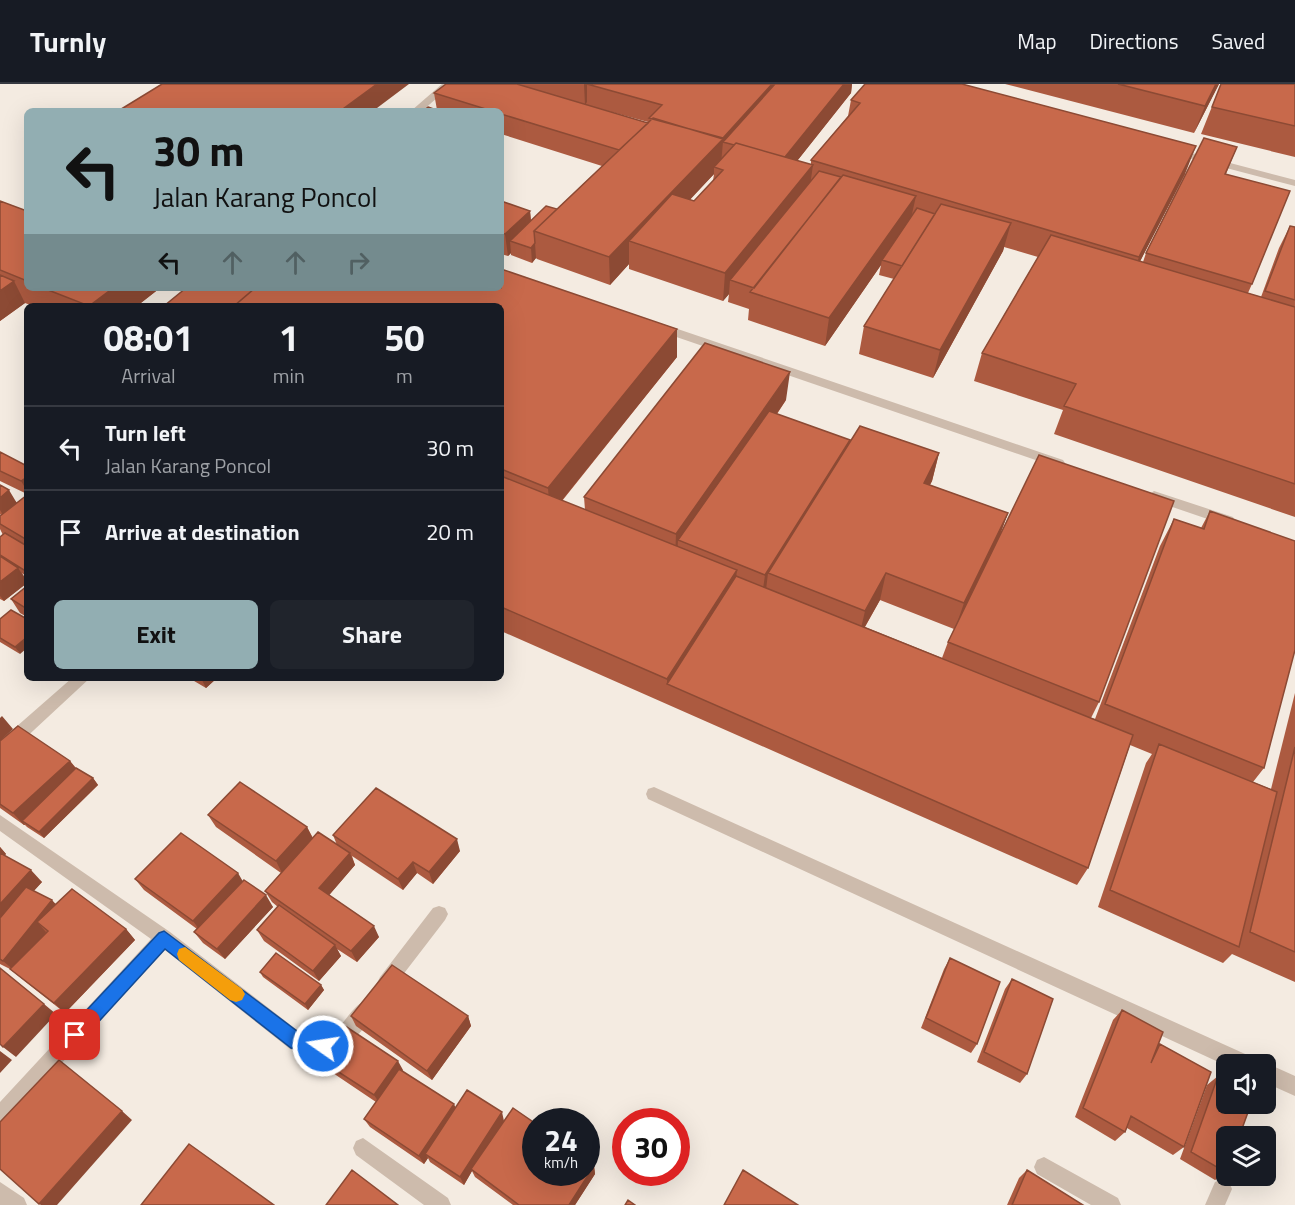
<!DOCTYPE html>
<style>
body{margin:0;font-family:"Titillium Web",sans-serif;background:#20242c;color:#f1f3f6;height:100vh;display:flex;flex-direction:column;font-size:22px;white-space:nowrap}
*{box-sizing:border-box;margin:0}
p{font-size:20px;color:#9ea1a6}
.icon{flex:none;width:33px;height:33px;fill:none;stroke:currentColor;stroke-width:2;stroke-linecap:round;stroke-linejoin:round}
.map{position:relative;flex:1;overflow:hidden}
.panel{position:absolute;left:24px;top:219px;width:480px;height:378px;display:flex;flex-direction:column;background:#171b24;border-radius:9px;box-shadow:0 6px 24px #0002}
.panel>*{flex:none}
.top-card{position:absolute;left:24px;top:24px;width:480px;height:183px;border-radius:9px;box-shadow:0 6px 24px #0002;background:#92aeb2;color:#111;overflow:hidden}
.buttons{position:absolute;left:1216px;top:970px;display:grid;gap:12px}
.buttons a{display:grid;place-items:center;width:60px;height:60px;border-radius:9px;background:#171b24;box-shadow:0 6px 24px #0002;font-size:30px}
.speed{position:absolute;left:522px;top:1024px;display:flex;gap:12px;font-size:30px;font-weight:700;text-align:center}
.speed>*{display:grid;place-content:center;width:78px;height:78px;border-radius:50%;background:#171b24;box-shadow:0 6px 24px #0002;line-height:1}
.speed small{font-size:15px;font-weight:400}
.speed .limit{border:9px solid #d22;background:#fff;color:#111}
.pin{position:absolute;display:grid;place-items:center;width:51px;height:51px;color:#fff;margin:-26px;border-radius:12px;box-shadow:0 3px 9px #0006}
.me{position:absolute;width:66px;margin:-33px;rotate:283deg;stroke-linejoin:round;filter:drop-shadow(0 0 4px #0008)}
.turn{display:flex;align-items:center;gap:21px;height:126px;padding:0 30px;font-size:27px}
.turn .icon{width:78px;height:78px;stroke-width:2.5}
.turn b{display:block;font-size:42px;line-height:51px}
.lanes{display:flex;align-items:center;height:57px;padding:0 30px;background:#0003;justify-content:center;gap:30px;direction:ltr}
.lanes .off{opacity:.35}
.eta{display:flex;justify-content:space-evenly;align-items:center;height:102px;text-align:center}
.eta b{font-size:36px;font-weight:700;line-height:42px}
.primary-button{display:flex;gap:12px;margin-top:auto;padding:12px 30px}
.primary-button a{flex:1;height:69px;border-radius:9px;background:#92aeb2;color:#111;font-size:24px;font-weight:700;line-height:69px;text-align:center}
.primary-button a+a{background:#20242c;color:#f1f3f6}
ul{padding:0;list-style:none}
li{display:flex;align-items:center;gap:18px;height:84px;padding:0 30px;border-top:2px solid #363941}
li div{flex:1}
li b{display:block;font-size:22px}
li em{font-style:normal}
header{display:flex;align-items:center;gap:36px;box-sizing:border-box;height:84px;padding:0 30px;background:#171b24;border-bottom:2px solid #363941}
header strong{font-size:28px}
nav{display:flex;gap:33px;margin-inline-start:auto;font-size:21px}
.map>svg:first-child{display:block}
</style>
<header>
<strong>Turnly</strong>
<nav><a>Map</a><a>Directions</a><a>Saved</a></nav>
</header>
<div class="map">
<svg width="1295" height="1121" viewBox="0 0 1295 1121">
<rect width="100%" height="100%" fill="#f4ebe1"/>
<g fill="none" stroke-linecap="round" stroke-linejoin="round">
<path fill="#cdbbac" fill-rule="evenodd" d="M442 0H453L422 27H411Z
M1173 64 1295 96V102L1169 69V65Z
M660 239 1063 376 1065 379 1063 382H1053L656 246 654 243Z
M1154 407 1233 433 1235 437 1228 442 1149 415 1147 412Z
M654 703 1254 974 1256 981 1227 982 648 715 646 710 648 705Z
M1266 979 1295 992V1012L1266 999V981H1262Z"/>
<path fill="#cdbbac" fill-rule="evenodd" d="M72 594H90L6 672 0 674V657Z
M0 731 170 848 301 949H332C345 940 352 922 366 916L373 919 375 925C361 959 326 979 290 965L165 866 7 1039 0 1042V1018L151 855 0 747Z
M439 822 445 824 448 830 445 836 392 905 386 908 380 905 377 899 380 893 433 824Z
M363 1054 448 1114 451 1121H424L356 1071 353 1064 356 1057Z
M1044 1073 1118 1114 1121 1121H1091L1037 1090 1034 1083 1037 1076Z
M1222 1095 1229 1098 1232 1105 1225 1121H1205L1215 1098Z
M0 1098 24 1114 27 1121H0Z"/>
</g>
<path fill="#ac5a40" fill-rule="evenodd" d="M446 0H852L851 9 797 77 811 81V76L848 32 851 16 1185 90 1140 177 1143 178 1146 169 1237 63 1226 90 1252 200 1248 209 1261 213 1279 164 1290 142 1295 143V433L1054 350 1063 326 974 297 982 269 1038 173 1004 163 1003 167 933 294 859 270 864 242 894 195 879 191 881 181 825 262 748 236 749 225 728 218 729 210 723 217 629 185V180L610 201 537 175 536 174 532 179 511 171V169L508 172 501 170V117L530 127 531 137 557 125 602 82 501 50V27H423L437 26 434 9ZM604 26 648 38V39ZM714 90 713 97 694 117 689 116Z
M1005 0H1219L1194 49Z
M1221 0H1295V73L1201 50Z
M0 117 27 127V204H160L137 222H33L25 219 0 237Z
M501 222 677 245V273L562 417 585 426 584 413 786 316 777 330 850 356 849 360 939 369 932 397 930 401 1008 429 1001 448 1099 618 1091 634 1095 635 1160 462 1174 435 1201 444 1210 427 1264 684 1253 698 1271 705 1295 609V898L1232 870 1223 879 1098 823 1146 679 1152 670 1130 661 1088 784 1077 801 501 547ZM880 516 954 545 948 558 942 574 865 543Z
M0 368 27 382V410L0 397Z
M0 401 17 419 27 411V493L22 489 27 497V499L4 517 0 515V453L3 451 0 445V432L1 431 0 430Z
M27 502V533L20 529 11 515Z
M0 535 20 570 0 558Z
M189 594H217L206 604Z
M0 657 70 677 76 684 93 694 98 701 44 754 27 743 25 741H24L0 724Z
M208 731 307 743 313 754 337 761 333 751 460 767 433 800 417 789 403 806 352 772 355 781 329 811 379 853 357 878 337 865 341 872 319 897 264 857 257 846 278 823 272 818 265 807 281 789 216 743Z
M0 763 6 770 4 772 42 798 33 807 56 820 126 845 135 856 65 929 22 895 10 885 0 880Z
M135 795 243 797 273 823 225 875 203 859 194 848 197 845 144 806Z
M950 874 977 960 971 969 921 944 944 885Z
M260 888 321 901 324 906 308 926 263 893Z
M1012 895 1027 990 1020 999 977 978 1005 905Z
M1122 926 1158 962 1160 960 1184 1063 1173 1071 1127 1044 1125 1048 1115 1057 1075 1033 1113 936Z
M351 932H468L471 942 432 996 356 942Z
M317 974 403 986 402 987 455 1024 504 1037 498 1046 594 1082 595 1090 575 1121H513L475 1093 472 1087 464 1101 430 1078 428 1074 424 1080 370 1043 364 1035 376 1018 324 983Z
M1218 992 1227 1089 1215 1096 1180 1075 1207 1001Z
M1027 1086 1083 1121H1007L1019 1094Z"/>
<path fill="#8c4a34" d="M377 0H409L373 27H340Z
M584 0H606H587V18L585 21Z
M772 0H788L723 58 722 76 723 54Z
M844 0H852L851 9 782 96 784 74Z
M1216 0H1219L1194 49 1205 22Z
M723 55 721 82 714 83V90L646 163 629 157V180L610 201 609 173Z
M1196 62 1185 90 1128 201 1139 173Z
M813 81 809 109 730 196 729 210 723 217 725 189Z
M916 112 910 139 882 176 881 181 825 262 829 234Z
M530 127 532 149 510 157 511 169 508 172 505 150Z
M1011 139 1003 167 933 294 940 266Z
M535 159 536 174 532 179 531 164Z
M14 197 25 219 0 237V207Z
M113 204H160L137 222H89Z
M677 245V273L550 431 548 404Z
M790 288 786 316 687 460 678 456 677 474 675 477 676 450Z
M850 356 846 377 768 489 766 506 762 512 765 491Z
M939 369 932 397 916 426 924 399Z
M27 393V407L21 397Z
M9 406 18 421 4 433 0 426V414Z
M1008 429 998 456 955 545 964 519Z
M18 484 27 497V499L4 517 0 512V498Z
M737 486 734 513 667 600V595Z
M886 489 880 516 859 553 865 527Z
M27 553V564L20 570 15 563Z
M201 594H217L206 604Z
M2 632 13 645 0 657V634Z
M70 677 80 690 22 737 25 741H24L13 729Z
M93 694 98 701 44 754 39 748Z
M307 743 313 755 282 789 276 777Z
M457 755 460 767 433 800 429 788Z
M0 763 6 770 0 776Z
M350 769 355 781 325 816 319 804Z
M413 778 417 789 403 806 398 795Z
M31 786 42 798 0 845V820Z
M238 789 245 801 201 848 193 837Z
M266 811 273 823 225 875 217 865Z
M52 816 63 828 37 838 46 848 15 887 3 877Z
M374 842 379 853 357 878 351 867Z
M126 845 135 856 65 929 54 919Z
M335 861 341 872 319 897 313 887Z
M321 901 324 906 308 926 305 920Z
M44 920 56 930 16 973 3 963Z
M468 932 471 942 432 996 427 987Z
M0 967 12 976 0 989Z
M398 977 403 986 380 1020 374 1011Z
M454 1020 458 1029 425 1070 428 1074 424 1080 419 1072Z
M122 1027 132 1036 57 1121H41L39 1120Z
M502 1028 504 1037 473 1086 471 1085 472 1087 464 1101 460 1093Z
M594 1082 595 1090 575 1121H569Z"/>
<path fill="#c8694b" stroke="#8c4a34" stroke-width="1.5" d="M162 0H377L340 27H130L123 24Z
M446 0H517L648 39 619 66 501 30V27H492L434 9Z
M587 0H772L723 54 649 34 662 21Z
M775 0H844L785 73 736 59 734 61 723 58Z
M865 0H962L1196 62 1139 173 811 76 860 19 851 16Z
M1118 0H1216L1205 22Z
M1221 0H1295V42L1212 23Z
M428 23 439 27H423Z
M653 34 723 55 609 173 534 147Z
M1204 54 1237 63 1225 90 1290 107 1252 200 1146 169Z
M736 59 813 81 725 189 629 157 672 110 694 117 723 86 714 83Z
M819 87 841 93 754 204 730 196Z
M843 91 916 112 829 234 750 208Z
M0 117 27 127V197L0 186Z
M501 117 530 127 505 150 501 149Z
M941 120 1011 139 940 266 864 242Z
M546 122 557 125 534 147 535 159 531 164 510 157Z
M917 124 935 130 902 182 882 176Z
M1290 142 1295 143V216L1265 207Z
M1051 151 1295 223V400L1064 322 1076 300 982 269Z
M501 185 677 245 548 404 501 385V222H234L255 204H501Z
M0 191 14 197 0 207Z
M43 204H113L89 222Z
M186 204H255L234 222H164Z
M705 259 790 288 676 450 584 413Z
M769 327 850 356 765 491 678 456Z
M860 342 939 369 924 399 1008 429 964 519 886 489 865 527 768 489Z
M0 368 27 382V393L21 397 0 387Z
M1039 371 1174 417 1099 618 948 558Z
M501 392 737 486 667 595 501 523Z
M0 401 9 406 0 414Z
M27 411V456L0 440V432Z
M1210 427 1295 457V566L1264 684 1105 620 1174 435 1204 445Z
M5 449 27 462V488L0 471V453Z
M0 472 18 484 0 498Z
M736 492 1133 651 1088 784 667 600Z
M27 502V525L11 515Z
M11 526 27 535V553L15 563 0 554V535Z
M18 642 70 677 13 729 0 720V657Z
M1159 660 1277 708 1239 863 1110 806Z
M1295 663V868L1250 848Z
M76 684 93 694 39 748 22 737Z
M240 698 307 743 276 777 208 731Z
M376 704 457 755 429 788 413 778 398 795 333 751Z
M318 748 350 769 319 804 374 842 351 867 265 807Z
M181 749 238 789 193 837 135 795Z
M0 769 31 786 0 820Z
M244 796 266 811 217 865 194 848Z
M26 803 52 816 3 877 0 875V834Z
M72 805 126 845 54 919 10 885 48 847 37 838Z
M279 821 335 861 313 887 257 846Z
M276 869 321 901 305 920 260 888Z
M950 874 1000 898 977 960 926 934Z
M392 881 468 932 427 987 351 932Z
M0 884 44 920 3 963 0 960Z
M1012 895 1053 915 1027 990 984 968Z
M1122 926 1163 948 1151 979 1160 960 1211 988 1184 1063 1131 1032 1125 1048 1083 1024Z
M342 940 398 977 374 1011 317 974Z
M59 976 122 1027 39 1120 0 1085V1038Z
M399 985 454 1020 419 1072 364 1035Z
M1218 992 1227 997V1020H1251L1239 1053H1227V1089L1191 1068Z
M467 1006 502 1028 460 1093 425 1070Z
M513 1024 536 1040V1089H586V1076L594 1082 569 1121H519L471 1085Z
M189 1060 274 1121H141Z
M352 1086 398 1121H326Z
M743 1086 798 1121H724Z
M1027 1086 1083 1121H1012Z
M628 1116 635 1121H625Z"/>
<path fill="#1a73e8" stroke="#114b97" stroke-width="1.5" d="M164 847 301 950 329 955 331 962 329 968 323 970 291 964 165 865 81 957 75 960 69 957 66 951 69 945 159 849Z"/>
<path fill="#f59e0b" d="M185 863 242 905 245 910 242 916 236 918 230 916 179 876 177 870 179 865Z"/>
</svg>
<div class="buttons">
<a><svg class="icon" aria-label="sound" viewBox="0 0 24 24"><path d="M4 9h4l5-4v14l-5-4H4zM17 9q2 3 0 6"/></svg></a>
<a><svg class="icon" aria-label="layers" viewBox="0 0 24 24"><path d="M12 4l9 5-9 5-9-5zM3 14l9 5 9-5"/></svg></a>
</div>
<div class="speed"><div>24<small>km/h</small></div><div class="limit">30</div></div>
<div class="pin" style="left:75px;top:951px;background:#d93025"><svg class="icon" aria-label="arrive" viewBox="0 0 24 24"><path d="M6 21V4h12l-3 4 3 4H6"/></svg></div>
<svg class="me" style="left:323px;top:962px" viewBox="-20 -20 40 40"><circle r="17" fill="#1a73e8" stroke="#fff" stroke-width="3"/><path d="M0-11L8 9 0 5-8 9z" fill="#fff"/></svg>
<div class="top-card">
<div class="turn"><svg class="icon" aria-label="left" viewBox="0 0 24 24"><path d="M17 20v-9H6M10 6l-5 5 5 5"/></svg><div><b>30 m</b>Jalan Karang Poncol</div></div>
<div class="lanes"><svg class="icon" aria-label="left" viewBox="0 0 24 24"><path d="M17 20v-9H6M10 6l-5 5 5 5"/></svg><svg class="icon off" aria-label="ahead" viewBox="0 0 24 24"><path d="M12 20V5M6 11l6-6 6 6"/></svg><svg class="icon off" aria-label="ahead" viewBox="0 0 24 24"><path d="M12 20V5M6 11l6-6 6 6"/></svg><svg class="icon off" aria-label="right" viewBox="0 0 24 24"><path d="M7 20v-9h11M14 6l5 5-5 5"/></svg></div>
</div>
<section class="panel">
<div class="eta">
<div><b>08:01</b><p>Arrival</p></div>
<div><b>1</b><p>min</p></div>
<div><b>50</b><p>m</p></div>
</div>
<ul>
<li><svg class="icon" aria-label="left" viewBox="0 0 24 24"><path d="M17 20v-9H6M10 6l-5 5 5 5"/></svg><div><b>Turn left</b><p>Jalan Karang Poncol</p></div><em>30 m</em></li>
<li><svg class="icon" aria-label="arrive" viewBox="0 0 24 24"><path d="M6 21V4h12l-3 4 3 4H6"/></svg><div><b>Arrive at destination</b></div><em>20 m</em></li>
</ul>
<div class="primary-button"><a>Exit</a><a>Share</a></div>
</section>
</div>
